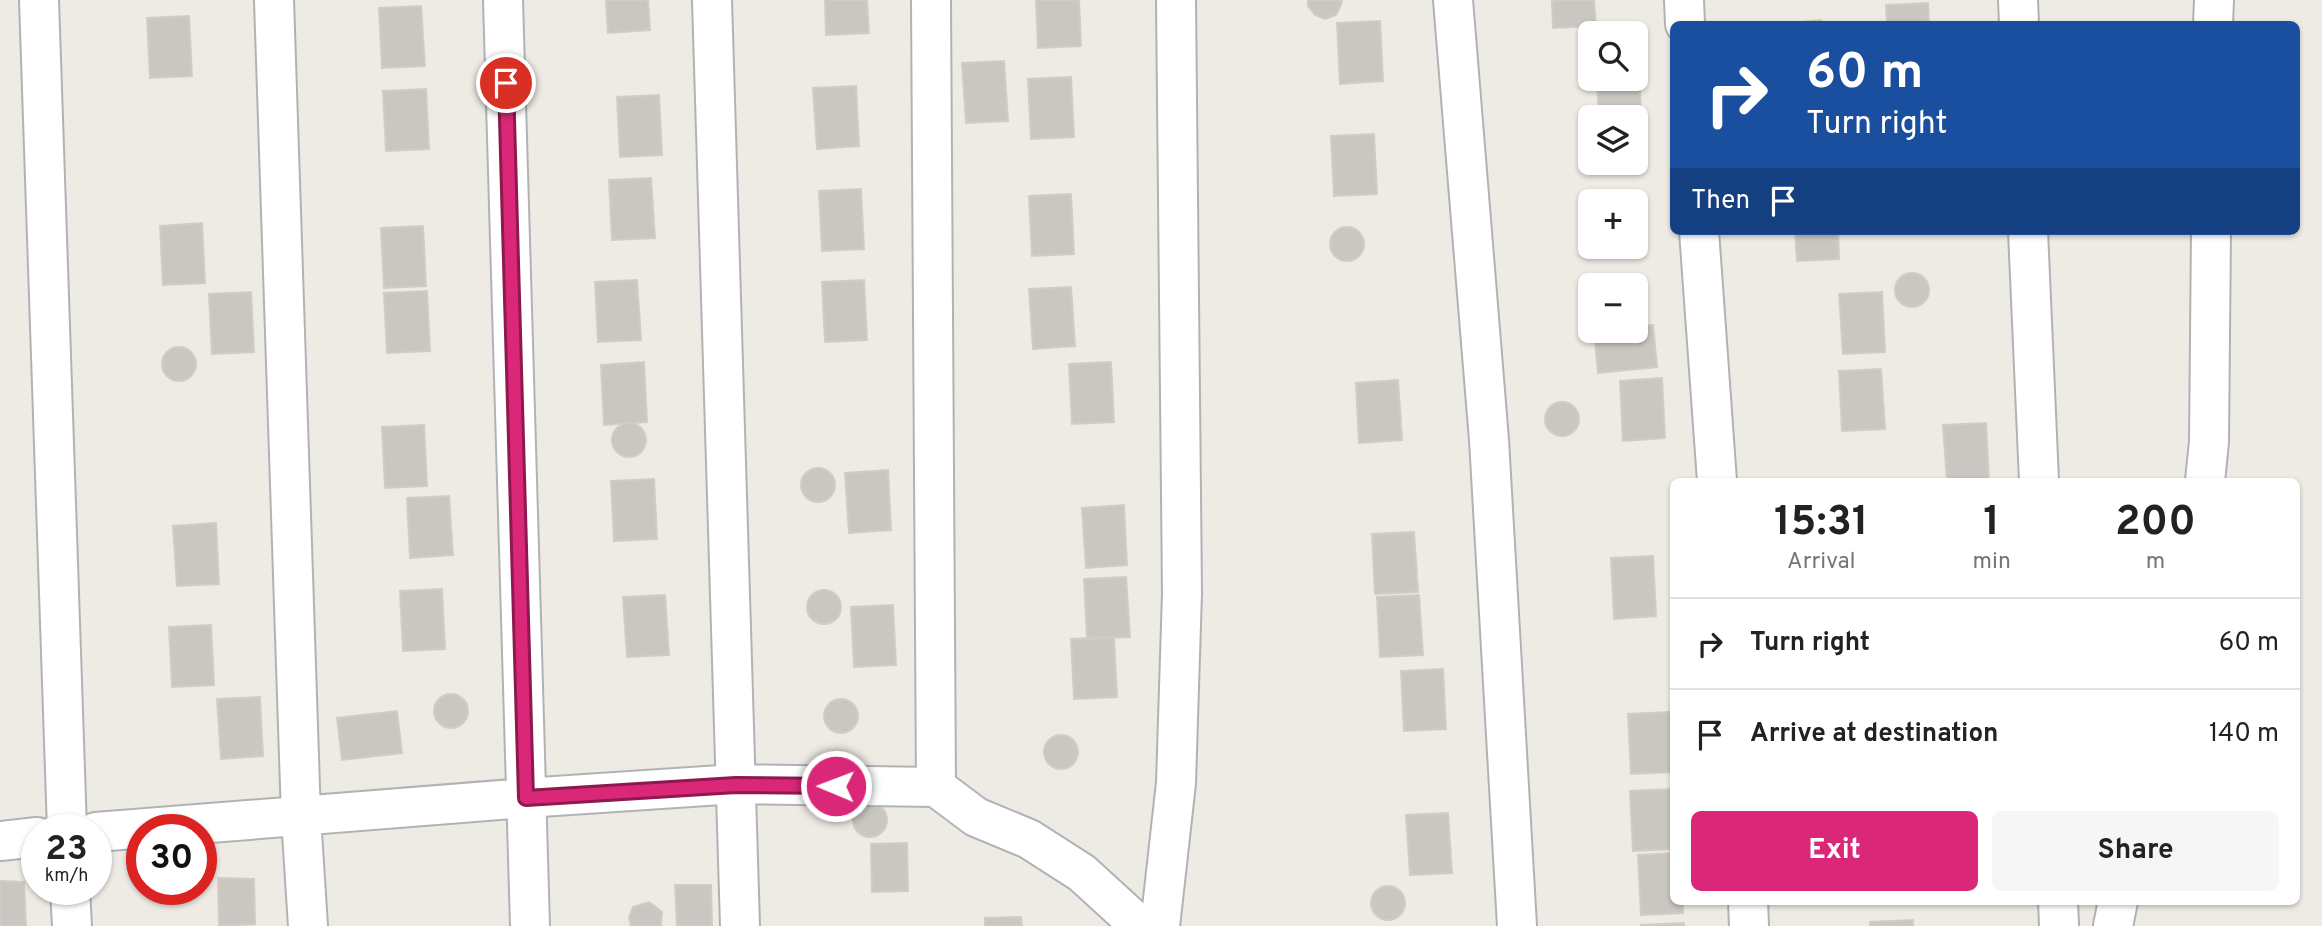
<!DOCTYPE html>
<meta charset="utf-8">
<style>
body{margin:0;font-family:Overpass,sans-serif;background:#f6f6f6;color:#222;height:100vh;display:flex;flex-direction:column;font-size:26px;white-space:nowrap}
*{box-sizing:border-box;margin:0}
p{font-size:23px;color:#767676}
.icon{flex:none;width:38px;height:38px;fill:none;stroke:currentColor;stroke-width:2;stroke-linecap:round;stroke-linejoin:round}
.map{position:relative;flex:1;overflow:hidden}
.details{position:absolute;left:1670px;top:478px;width:630px;height:427px;display:flex;flex-direction:column;background:#fff;border-radius:10px;box-shadow:0 2px 5px #0004}
.details>*{flex:none}
.guide{position:absolute;left:1670px;top:21px;width:630px;height:214px;border-radius:10px;box-shadow:0 2px 5px #0004;background:#1a4fa0;color:#fff;overflow:hidden}
.fabs{position:absolute;left:1578px;top:21px;display:grid;gap:14px}
.fabs a{display:grid;place-items:center;width:70px;height:70px;border-radius:10px;background:#fff;box-shadow:0 2px 5px #0004;font-size:35px}
.speed{position:absolute;left:21px;top:814px;display:flex;gap:14px;font-size:35px;font-weight:700;text-align:center}
.speed>*{display:grid;place-content:center;width:91px;height:91px;border-radius:50%;background:#fff;box-shadow:0 2px 5px #0004;line-height:1}
.speed small{font-size:18px;font-weight:400}
.speed .limit{border:10px solid #d22;background:#fff;color:#111}
.pin{position:absolute;display:grid;place-items:center;width:60px;height:60px;color:#fff;margin:-30px;border:4px solid #fff;border-radius:50%;box-shadow:0 2px 7px #0007}
.me{position:absolute;width:77px;margin:-38px;rotate:271deg;stroke-linejoin:round;filter:drop-shadow(0 0 5px #0008)}
.turn{display:flex;align-items:center;gap:24px;height:147px;padding:0 21px;font-size:32px}
.turn .icon{width:91px;height:91px;stroke-width:2.5}
.turn b{display:block;font-size:49px;line-height:60px}
.then{display:flex;align-items:center;height:66px;padding:0 21px;background:#0003;gap:14px;font-size:26px}
.eta{display:flex;justify-content:space-evenly;align-items:center;height:119px;text-align:center}
.eta b{font-size:42px;font-weight:700;line-height:49px}
.primary-button{display:flex;gap:14px;margin-top:auto;padding:14px 21px}
.primary-button a{flex:1;height:80px;border-radius:10px;background:#db2777;color:#fff;font-size:28px;font-weight:700;line-height:80px;text-align:center}
.primary-button a+a{background:#f6f6f6;color:#222}
ul{padding:0;list-style:none}
li{display:flex;align-items:center;gap:21px;height:91px;padding:0 21px;border-top:2px solid #e0e0e0}
li div{flex:1}
li b{display:block;font-size:26px}
li em{font-style:normal}
.map>svg:first-child{display:block}
</style>
<div class="map">
<svg width="2322" height="926" viewBox="0 0 2322 926">
<rect width="100%" height="100%" fill="#eeebe5"/>
<path fill="#cac6c1" stroke="#d3ccc3" stroke-width="2" d="M606 0H648L650 30 608 33Z
M825 0H867L869 33 826 35Z
M1036 0H1079L1081 46 1038 48Z
M1308 0H1342L1341 5 1336 15 1325 19 1315 15 1308 6Z
M1552 0H1594L1596 26 1553 28Z
M1928 3 1929 24H1887L1886 5Z
M421 6 425 66 382 68 379 8Z
M189 16 192 76 150 78 147 18Z
M1821 20V24H1783Z
M1380 21 1383 81 1340 84 1337 23Z
M1004 61 1008 121 966 123 962 63Z
M1071 77 1074 137 1031 139 1028 79Z
M1636 77H1639L1643 137H1636V117H1599L1597 79Z
M856 86 859 146 817 149 813 88Z
M426 89 429 149 386 151 383 91Z
M659 95 662 155 620 157 617 97Z
M1374 134 1377 194 1334 196 1331 136Z
M651 178 655 238 612 240 609 180Z
M861 189 864 249 822 251 819 191Z
M1071 194 1074 254 1032 256 1029 196Z
M202 223 205 283 163 285 160 226Z
M423 226 426 286 384 288 381 228Z
M1330 244a17 17 0 1 1 34 0a17 17 0 1 1-34 0Z
M1795 231H1838L1839 259 1797 261Z
M1895 290a17 17 0 1 1 34 0a17 17 0 1 1-34 0Z
M637 280 641 340 598 342 595 282Z
M864 280 867 340 825 342 822 282Z
M1071 287 1075 346 1033 349 1029 289Z
M427 291 430 351 387 353 384 293Z
M251 292 254 352 212 354 209 294Z
M1882 292 1885 352 1843 354 1839 294Z
M1653 325 1657 367 1598 373 1594 331H1636V326Z
M162 364a17 17 0 1 1 34 0a17 17 0 1 1-34 0Z
M644 362 647 422 604 425 601 365Z
M1111 362 1114 422 1072 424 1069 364Z
M1881 369 1885 429 1842 431 1839 371Z
M1662 378 1665 438 1623 441 1620 381Z
M1398 380 1402 440 1359 443 1356 383Z
M1545 419a17 17 0 1 1 34 0a17 17 0 1 1-34 0Z
M1986 423 1989 481H1947L1943 425Z
M612 440a17 17 0 1 1 34 0a17 17 0 1 1-34 0Z
M424 425 427 486 385 488 382 427Z
M801 485a17 17 0 1 1 34 0a17 17 0 1 1-34 0Z
M888 470 891 530 849 533 845 473Z
M654 479 657 539 614 541 611 481Z
M449 496 453 555 410 558 407 498Z
M1124 505 1127 565 1086 568 1082 508Z
M216 523 219 584 177 586 173 526Z
M1414 532 1418 592 1375 594 1372 534Z
M1653 556 1656 616 1614 619 1611 558Z
M1126 577 1130 637 1087 639 1084 579Z
M442 589 445 649 403 651 400 591Z
M807 607a17 17 0 1 1 34 0a17 17 0 1 1-34 0Z
M665 595 669 655 627 657 623 597Z
M1419 595 1423 655 1380 657 1377 597Z
M893 605 896 665 854 667 851 607Z
M211 625 214 685 172 687 169 627Z
M1114 637 1117 697 1074 699 1071 639Z
M1443 669 1446 729 1404 731 1401 671Z
M434 711a17 17 0 1 1 34 0a17 17 0 1 1-34 0Z
M260 697 263 756 221 759 217 699Z
M824 716a17 17 0 1 1 34 0a17 17 0 1 1-34 0Z
M397 711 402 753 342 760 337 718Z
M1670 712 1673 772 1631 774 1628 714Z
M1044 752a17 17 0 1 1 34 0a17 17 0 1 1-34 0Z
M1672 789 1673 849 1633 851 1630 791Z
M853 820a17 17 0 1 1 34 0a17 17 0 1 1-34 0Z
M1448 813 1452 873 1410 875 1406 815Z
M907 843 908 891 872 892 871 844Z
M1673 853V901H1683V913L1641 915 1638 855Z
M218 878 254 879 255 924 219 926Z
M0 881 24 882 26 926H0Z
M675 885H711L712 926H677Z
M1371 903a17 17 0 1 1 34 0a17 17 0 1 1-34 0Z
M649 902 662 912 661 926H631L629 917 633 907Z
M1021 917 1022 926H985V918Z
M1913 920V926H1870V922Z
M1684 923V926H1641V925Z"/>
<g fill="none" stroke-linecap="round" stroke-linejoin="round">
<g stroke="#b0b3b6" stroke-width="42">
<path id="street" d="M39 0 67 830
M274 0 301 817 308 926
M503 0 530 926
M712 0 740 926
M931 0 936 787
M1453 0 1489 440 1517 926
M1684 0 1685 24
M2018 0 2019 24
M2213 24 2214 0
M1699 231 1717 481
M2028 231 2039 481
M2205 481 2209 442 2211 231
M96 832 525 798 736 784 936 787 976 817 1029 839 1082 873 1140 926
M0 841 37 837
M70 889 72 926
M1748 901 1749 926
M2058 901 2059 926
M1160 926 1176 783 1182 593 1176 0
M2113 926 2118 901"/>
</g>
<use href="#street" stroke="#fff" stroke-width="38"/>
</g>
<g fill="none" stroke-linecap="round" stroke-linejoin="round">
<g stroke="#8e194d" stroke-width="18">
<path id="route" d="M506 83 526 798 736 785 836 786"/>
</g>
<use href="#route" stroke="#db2777" stroke-width="12"/>
</g>
</svg>
<div class="fabs">
<a><svg class="icon" aria-label="search" viewBox="0 0 24 24"><circle cx="10" cy="10" r="6"/><path d="M15 15l6 6"/></svg></a>
<a><svg class="icon" aria-label="layers" viewBox="0 0 24 24"><path d="M12 4l9 5-9 5-9-5zM3 14l9 5 9-5"/></svg></a>
<a>+</a>
<a>−</a>
</div>
<div class="speed"><div>23<small>km/h</small></div><div class="limit">30</div></div>
<div class="pin" style="left:506px;top:83px;background:#d93025"><svg class="icon" aria-label="arrive" viewBox="0 0 24 24"><path d="M6 21V4h12l-3 4 3 4H6"/></svg></div>
<svg class="me" style="left:836px;top:786px" viewBox="-20 -20 40 40"><circle r="17" fill="#db2777" stroke="#fff" stroke-width="3"/><path d="M0-11L8 9 0 5-8 9z" fill="#fff"/></svg>
<div class="guide">
<div class="turn"><svg class="icon" aria-label="right" viewBox="0 0 24 24"><path d="M7 20v-9h11M14 6l5 5-5 5"/></svg><div><b>60 m</b>Turn right</div></div>
<div class="then">Then<svg class="icon" aria-label="arrive" viewBox="0 0 24 24"><path d="M6 21V4h12l-3 4 3 4H6"/></svg></div>
</div>
<section class="details">
<div class="eta">
<div><b>15:31</b><p>Arrival</p></div>
<div><b>1</b><p>min</p></div>
<div><b>200</b><p>m</p></div>
</div>
<ul>
<li><svg class="icon" aria-label="right" viewBox="0 0 24 24"><path d="M7 20v-9h11M14 6l5 5-5 5"/></svg><div><b>Turn right</b></div><em>60 m</em></li>
<li><svg class="icon" aria-label="arrive" viewBox="0 0 24 24"><path d="M6 21V4h12l-3 4 3 4H6"/></svg><div><b>Arrive at destination</b></div><em>140 m</em></li>
</ul>
<div class="primary-button"><a>Exit</a><a>Share</a></div>
</section>
</div>
